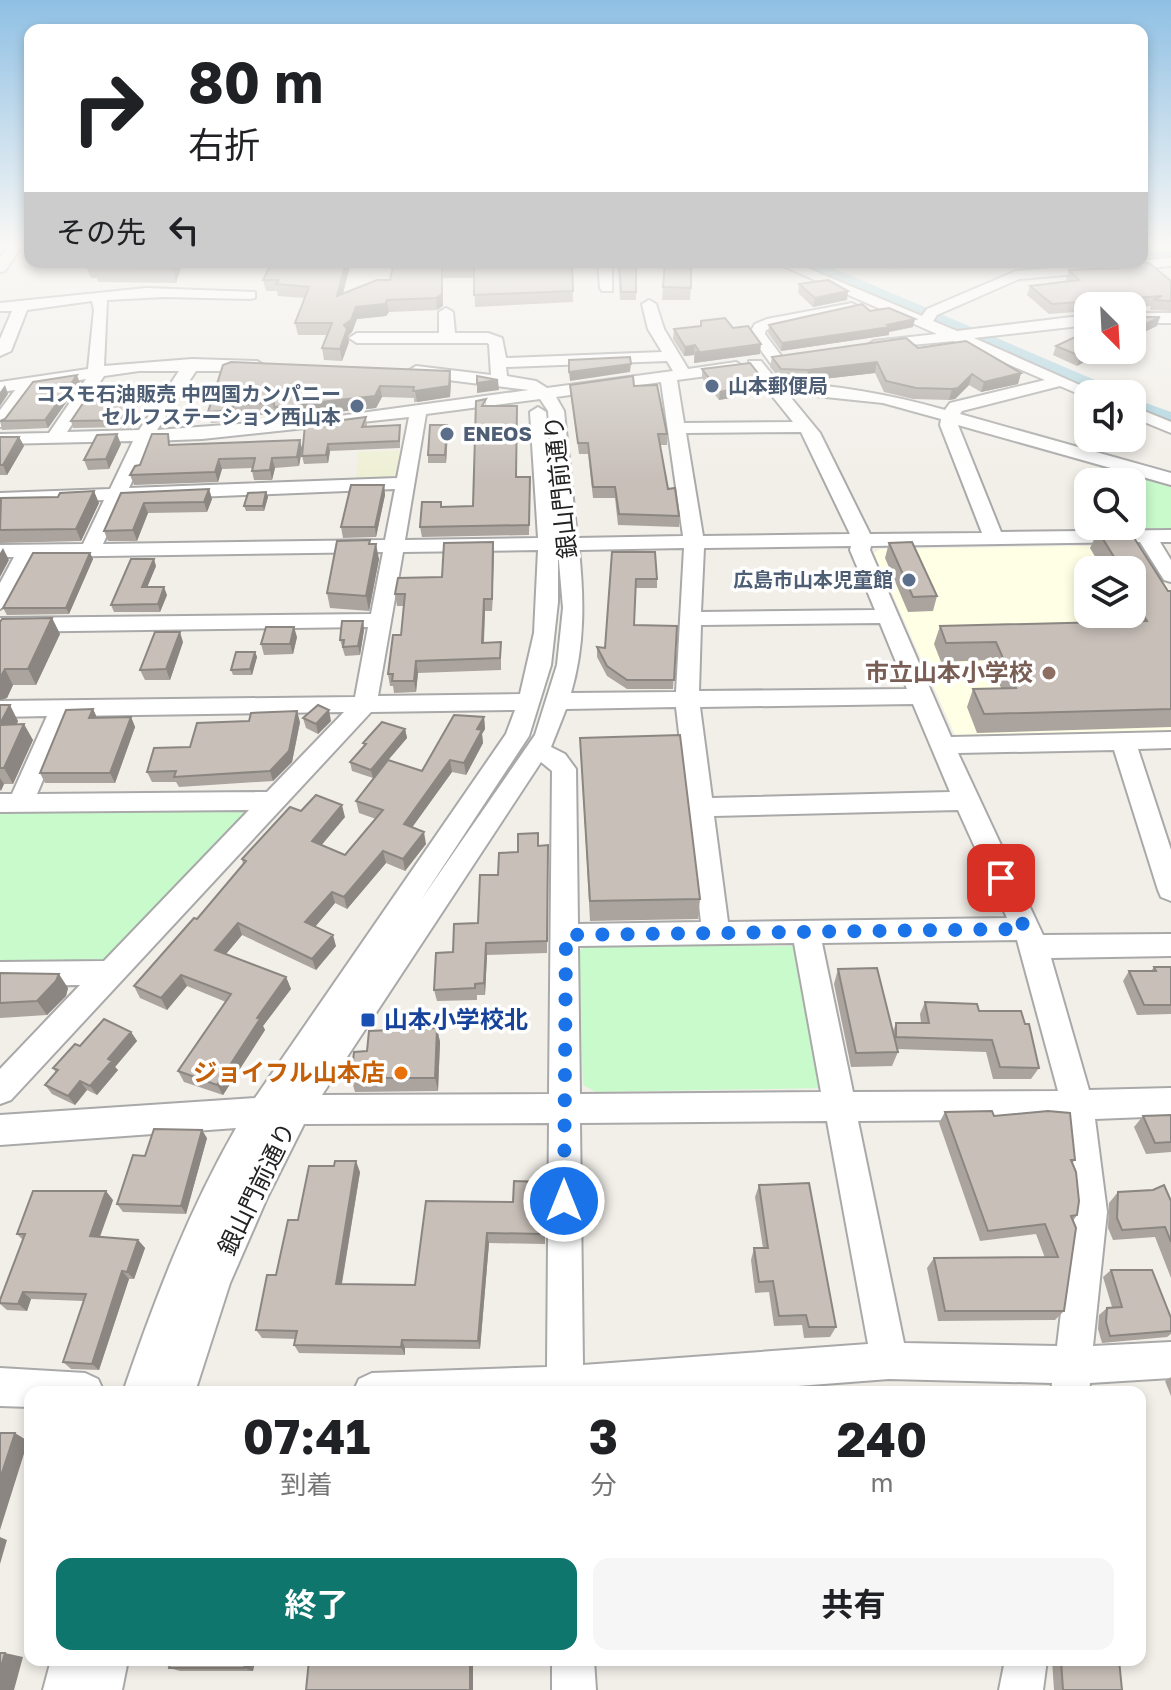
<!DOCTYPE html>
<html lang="ja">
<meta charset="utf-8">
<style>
body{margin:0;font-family:"Golos Text","Noto Sans JP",sans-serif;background:#f6f6f6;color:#202124;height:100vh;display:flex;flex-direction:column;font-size:30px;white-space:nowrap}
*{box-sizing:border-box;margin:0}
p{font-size:26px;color:#757577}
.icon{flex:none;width:44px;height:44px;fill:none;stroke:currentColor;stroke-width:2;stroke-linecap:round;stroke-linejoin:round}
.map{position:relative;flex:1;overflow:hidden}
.side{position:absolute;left:24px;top:1386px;width:1122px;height:280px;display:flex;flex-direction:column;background:#fff;border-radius:16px;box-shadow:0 4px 12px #0003}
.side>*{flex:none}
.top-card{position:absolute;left:24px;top:24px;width:1124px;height:244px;border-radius:16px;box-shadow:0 4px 12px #0003;background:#fff;color:#202124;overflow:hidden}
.needle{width:52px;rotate:156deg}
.controls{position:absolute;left:1074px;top:292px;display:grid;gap:16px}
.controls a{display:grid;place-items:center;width:72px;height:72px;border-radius:16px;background:#fff;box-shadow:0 4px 12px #0003;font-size:40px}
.pin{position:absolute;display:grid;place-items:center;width:68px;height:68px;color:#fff;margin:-34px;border-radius:16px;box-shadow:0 4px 12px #0006}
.me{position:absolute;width:88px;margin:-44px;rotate:0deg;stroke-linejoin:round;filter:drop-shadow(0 0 6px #0008)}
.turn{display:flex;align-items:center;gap:28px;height:168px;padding:0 32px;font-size:36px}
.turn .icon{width:104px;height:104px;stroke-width:2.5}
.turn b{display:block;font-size:56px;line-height:68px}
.then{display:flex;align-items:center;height:76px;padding:0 32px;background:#0003;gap:16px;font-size:30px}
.eta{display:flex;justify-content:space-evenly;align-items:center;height:136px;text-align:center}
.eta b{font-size:48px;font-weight:700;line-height:56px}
.action{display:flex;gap:16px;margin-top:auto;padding:16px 32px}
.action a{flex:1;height:92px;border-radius:16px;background:#0f766e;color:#fff;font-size:32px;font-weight:700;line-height:92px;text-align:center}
.action a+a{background:#f6f6f6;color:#202124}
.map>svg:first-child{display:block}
</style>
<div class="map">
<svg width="1171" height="1690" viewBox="0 0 1171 1690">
<rect width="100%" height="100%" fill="#f2efe9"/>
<path fill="#ffffe5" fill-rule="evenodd" d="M1141 545 1171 592V733L955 735 874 553 880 549ZM1088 570H1132V614H1088Z"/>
<path fill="#eef0d5" d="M402 450 399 476 356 479 358 452Z"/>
<path fill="#c8facc" d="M1095 460 1171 483V529H1140L1132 517V482H1109Z
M250 807 254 813 111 960 94 965 0 966V811Z
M586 946H801L827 1088 596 1092 583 1085 579 951Z"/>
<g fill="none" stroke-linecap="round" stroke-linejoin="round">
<path fill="#aad3df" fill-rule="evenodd" d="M1142 250H1171V262H1142Z
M792 262H819L1116 389 1119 394 1088 395 795 266Z
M1132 398 1171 412V429L1132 414Z"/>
<g stroke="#a9a9a9" stroke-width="4">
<path id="minor" d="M11 243H24L5 271 0 272V258Z
M1171 258V266L1019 279 937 315 933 321 957 331 1088 315V325L974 338 1100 394H1088V398L1060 386 962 411 960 414 1171 473V485L958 425 1001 532 1171 530V542H1160L1171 560V582L1164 580 1140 542 871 546 870 550 951 737 1171 732V748L1138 749 1171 850V901L1161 897 1158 890 1114 750 958 753 1043 935 1171 934V956L1051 958 1089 1090 1171 1088V1116L1095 1119 1107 1212 1093 1346 1171 1342V1378L1090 1383 1089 1392H1051L1052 1383 889 1379 720 1392H353L359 1379 372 1373 547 1367 549 1123 304 1124 267 1198 230 1283 195 1392H123C154 1301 188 1212 236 1128L0 1145V1115L255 1098 506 734 515 710 371 712 11 1100 0 1104V1069L80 985 0 986V962L104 961 249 810 0 812V794H12L47 716 0 717V701L355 697 368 627 0 632V618L371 614 383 552 34 557 10 603 0 609V583L14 557H0V545L83 544 104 500 0 505V493L110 489 133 441 0 444V434L49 433 86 379 34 387 6 426 0 427V410L15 390 0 392V382L88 369 94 310 92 301 27 310 11 351 0 356V339L12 311H0V303L146 288 255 292V298L250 299 164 297 107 300 104 366 192 359 257 361 265 366 257 371H196L157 430 332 417 529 390 416 376 408 371 416 366 491 375 489 344 487 343H357L349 338 357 333H439V312L446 308 453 312 455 333H488L502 338 506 358 662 352 648 329 642 304 649 300 656 304 664 329 688 369 736 362 744 367 736 372 677 380 684 423 793 422 749 367V361H761L778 382C837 385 889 394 945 410L950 403 1045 380 954 341 868 349 866 346 874 341 937 334 774 262H793L922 316 927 309 1016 271ZM667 361 673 371 547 388 536 381 507 376 506 367ZM139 371H179L139 430 67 432 104 376ZM661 382 683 536 577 538 564 411 556 397ZM787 393 883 403 941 419 940 425 982 533 870 534 820 433ZM540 399 548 411 558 538 546 412 538 407 530 412 538 538 405 540 426 414ZM409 417 397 478 129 488 151 441 202 439ZM801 432 850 534 703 536 686 433ZM395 489 385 540 103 544 123 500ZM851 546 850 550 875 610 701 612 704 548ZM684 548 676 692 571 693C585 645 584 599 579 550ZM538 550 534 633 520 694 378 696 403 552ZM558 550 563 608 557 665 535 735 421 900 529 736 551 665 558 602ZM880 623 907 689 699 691 701 625ZM913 704 950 792 712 798 700 707ZM676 707 701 922 578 924 576 769 565 754 551 747 566 709ZM344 712 267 792 37 794 70 716ZM541 762 552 771 549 1094 322 1095ZM958 810 1007 918 728 922 714 816ZM1017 940 1058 1091 853 1092 822 943ZM794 943 821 1092 580 1094 578 946ZM1064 1119 1073 1212 1057 1346 904 1343 858 1121ZM827 1121 868 1344 583 1365 580 1123Z
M598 262H612V291H602L600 288Z
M881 262H908C902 268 887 268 881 262Z
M852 303 859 307 857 310 766 330 765 334 785 361 783 364H771L749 334 755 324 767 319Z
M1132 313H1171V323H1132Z
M1132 406 1171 422V433L1132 417Z
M0 1368 85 1373 98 1379 104 1392H30V1407L0 1406Z
M51 1660H128L122 1690H43Z
M552 1660H594L596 1690H552Z
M1005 1660H1047L1043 1690H999Z"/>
</g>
<use href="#minor" fill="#fff" fill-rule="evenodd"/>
</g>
<path fill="#aba49e" d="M84 262H183L176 283 98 282 97 278H91Z
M272 262H351L343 294 390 280 394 262H572L573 302 475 307 474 278H443V306L437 310 389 312 386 316 357 319 352 332 348 336 349 342 342 361 324 360 322 348 327 335H298L295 323 305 298 278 296 277 291H266L263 280Z
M618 262H636V300H620Z
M665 262 691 288 690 300H662Z
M1114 265 1171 281V311L1150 310 1151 306 1132 308V306H1088V311L1049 314 1027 295 1030 286 1068 282 1066 280 1069 270 1112 268Z
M799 284 848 291 847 300 813 307 798 293Z
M870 311 915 319 913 327 889 332V335L781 351 768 333 769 325Z
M733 328 760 354 694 363V355L684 356 673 339 674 329Z
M1056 346 1088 350 1077 366 1053 355Z
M918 348 1021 373 1018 384 981 392 969 385 955 399 949 400 913 399 884 392 875 373 806 381 780 379 770 367 772 357Z
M223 365 451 382 450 397 417 402H414V398L382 397 376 408 277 418 276 415H236L235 421 211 423 208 412Z
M702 369 764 390 736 394V397L719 400 702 378Z
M80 383 48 428 2 430 0 421Z
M570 385 634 386 667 434V445H660L668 489 679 516V527L618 525 615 498H593L588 454H579L571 396Z
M142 386 144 393 128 427 73 428 71 421Z
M486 399V406L517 477 530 487 529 535 422 537 420 527 441 502 442 507 473 506Z
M366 417 367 426 400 425V448L330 451 328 463 304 464 302 456Z
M448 432 446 463H428V455Z
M0 437H19L24 446 7 475H0Z
M300 440 302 449 299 466 275 468 272 480H254L252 471 253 468 222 469 218 482 134 485 130 475 140 465 171 445Z
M121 444 109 469 88 470 84 460Z
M384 485 385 495 376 537 343 538 341 527Z
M209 489 212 499 207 512 148 513 137 541H108L104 531 121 493Z
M266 492 268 497 264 511H246L244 506Z
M0 499 99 503 81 541 0 543Z
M1098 531 1168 591H1171V727L977 733 967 707 973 689 1001 688 989 660 941 662 934 644 940 626 1127 622 1123 614H1132V570H1103L1090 548Z
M493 542 492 611H485L484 643 501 642V670L418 673 416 692 394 693 393 686H390L388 674 401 635 404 606H397L395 594 442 577Z
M889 543 937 596 933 611 908 612 885 558Z
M371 544 379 559 369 611 330 608 327 593Z
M612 552 657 579V588H636L634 625 677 626 673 689H627L607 676 597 657V647L605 648Z
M90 553 93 559 69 614 7 615 3 608Z
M156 566 147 587 167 595 160 612H114L111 605Z
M52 618 60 634 36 685H13L7 698 0 700V622Z
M363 621 364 630 360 655 345 656 340 640Z
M297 637 293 654 264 655 261 644Z
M183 642 170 680H145L140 670Z
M255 652 257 657 252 675H233L231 670Z
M0 705 18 721 17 724 33 740 13 784H4L0 791Z
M93 709 97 718 131 717 135 727 115 783H45L40 773Z
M484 717 485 729 482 734 483 743 466 775 452 772 412 827 426 844 405 871 386 863 347 909 335 903 315 927 336 946 316 970 242 935 226 954 286 977 291 989 263 1026 265 1030 223 1095 184 1082 178 1071 226 1002 187 986 167 1010 140 998 134 986 197 919 243 864 242 859 301 811 345 817 321 845 345 855 376 819 359 813 356 801 373 778 352 771 350 762 364 746 363 743 405 729 407 738 388 760 422 771Z
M303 718 331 721 318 734 306 728Z
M300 722 292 762 273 781 179 787 176 782H152L147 772 190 747Z
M580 738 700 899 698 919 590 921Z
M538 846 548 857 547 953 487 955 485 995H477V1000L437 1001 434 990 453 952 478 923 518 852Z
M1154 967H1171V1014L1137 1015 1123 981 1129 971H1151Z
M838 969 893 1031 896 1023H921L920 1014 925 1002 979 1011 1039 1068 1031 1079H993L986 1052 897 1049 898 1052 892 1066 851 1067 834 984Z
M0 973 68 988 66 996 47 1015 0 1018Z
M437 1028 440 1042 438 1091 355 1092 351 1078Z
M131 1032 137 1041 115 1067 118 1070 97 1095 87 1090 75 1105 52 1094 45 1085 56 1073 53 1068 80 1046Z
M945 1112 994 1116 1075 1160 1072 1163 1077 1215 1073 1221 1064 1311 1055 1320 938 1321 927 1268 934 1258H1045L1036 1234 980 1241 939 1123Z
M1171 1115V1152L1146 1154 1134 1127 1143 1116Z
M207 1138 186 1214 123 1212 117 1204 145 1156Z
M360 1172 342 1284 415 1285 513 1202 545 1182V1244L489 1243 480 1349 405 1348V1355L299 1353 294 1345 295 1339 262 1338 256 1330 298 1220Z
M759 1185 836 1327 830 1337 804 1338 802 1325 774 1326 769 1292 755 1293 751 1260 754 1248H763L755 1197Z
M1118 1192 1171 1201V1278L1155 1237 1113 1240 1108 1228 1109 1203Z
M113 1200 100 1237 138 1240 145 1248 134 1279H129L99 1370 71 1369 63 1362 84 1301 31 1299 27 1311 7 1310 0 1304V1300L23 1240 17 1234Z
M1111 1270 1171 1318V1334L1167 1337 1102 1343 1098 1329 1099 1315 1107 1308 1112 1307 1103 1277Z
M1171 1377V1396L1165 1381Z
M171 1660H255L253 1671H180L169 1668Z
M1052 1660H1119L1122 1690H1054Z"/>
<path fill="#8b8681" d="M174 262H183L176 283 172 268Z
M346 262H351L339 308 337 296Z
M442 266 443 306 437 310 436 298Z
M848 291 847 300 813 307 815 298Z
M387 300 389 312 386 316 357 319 352 332 348 336 349 342 342 361 340 349 344 325 356 307Z
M1160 317 1157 326 1132 338V331Z
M915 319 913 327 889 332V335L781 351 782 343 887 325Z
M761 344 760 354 694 363 695 353Z
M695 345 694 355 684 356 685 347Z
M1093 350H1108L1077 366 1080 356Z
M877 362 875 373 806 381 808 370Z
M631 364 630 372 570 381 569 372Z
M450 371 451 382 450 397 417 402 415 391Z
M1021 373 1018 384 981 392 984 382Z
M972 374 969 385 955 399 949 400 952 389Z
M77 375 80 383 48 428 45 420Z
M498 380 499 390 477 393V383Z
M765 382 764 390 736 394V397L719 400 720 392 736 386Z
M5 385 8 394 0 406V392Z
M142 386 144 393 128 427 126 420Z
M380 386 382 397 376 408 277 418 274 407Z
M233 404 236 415 235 421 232 410Z
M447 425 448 432 446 463 445 455Z
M117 434 121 444 109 469 106 459Z
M19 437 24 446 7 475 3 465Z
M300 440 302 449 299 466 297 457Z
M328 444 330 451 328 463 326 455Z
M272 458 275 468 272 480 270 470Z
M219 459 222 469 218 482 215 472Z
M384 485 385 495 376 537 375 527Z
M209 489 212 499 207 512 204 502Z
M94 491 99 503 81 541 76 529Z
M266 492 268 497 264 511 263 506Z
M144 503 148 513 137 541 133 530Z
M493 542 494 554 492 611V599Z
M376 544 379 559 369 611 366 596Z
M3 548 9 560 0 577V553Z
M90 553 93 559 69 614 66 608Z
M154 559 156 566 144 595 142 587Z
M164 587 167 595 160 612 158 604Z
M484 599 485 611 483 654 482 643Z
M52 618 60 634 36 685 28 669Z
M363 621 364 630 360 655 358 646Z
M294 627 297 637 293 654 290 644Z
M180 632 183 642 170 680 166 669Z
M255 652 257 657 252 675 250 669Z
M416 661 418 673 416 692 414 681Z
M5 669 13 685 7 698 0 700V678Z
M10 705 18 721 9 741 0 724Z
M93 709 98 720 89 718Z
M329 710 331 721 318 734 316 724Z
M297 711 300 722 292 762 273 781 270 771Z
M131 717 135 727 115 783 110 773Z
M484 717 485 729 482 734 483 743 466 775 464 763 477 729Z
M24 724 33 740 13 784 4 768Z
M405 729 407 738 373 778 371 770Z
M450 760 452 772 406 836 404 824Z
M0 778 4 784 1 791 0 789Z
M342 805 345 817 315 853 312 841Z
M424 832 426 844 405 871 403 859Z
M383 851 386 863 347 909 344 897Z
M332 892 335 903 309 934 305 922Z
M238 923 242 935 220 961 215 950Z
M333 935 336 946 316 970 312 959Z
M486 943 487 955 485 995 484 983Z
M59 974 68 988 66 996 47 1015 37 1001Z
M181 975 187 986 167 1010 161 998Z
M286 977 291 989 263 1026 265 1030 223 1095 217 1085 257 1018Z
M437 1028 440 1042 438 1091 435 1078Z
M131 1032 137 1041 115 1067 118 1070 97 1095 90 1086 108 1059Z
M80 1081 87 1090 75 1105 68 1096Z
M202 1130 207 1138 186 1214 181 1206Z
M356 1161 360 1172 340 1293 336 1284Z
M106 1191 113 1200 97 1244 90 1236Z
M487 1233 489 1243 480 1349 478 1341Z
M138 1240 145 1248 134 1279 127 1272Z
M122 1271 129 1279 99 1370 92 1364Z
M23 1292 31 1299 27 1311 18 1304Z
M402 1340 405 1348V1355L401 1347Z
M15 1433 28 1441 0 1530V1479Z
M0 1537 7 1540 0 1564Z
M5 1653 23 1657 14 1690H0V1670Z
M246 1660H255L253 1671 244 1668Z
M470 1660H473V1690H470Z"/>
<path fill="#c7bfb8" stroke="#8b8681" stroke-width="2" d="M95 262H174L172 268 93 266Z
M272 262H346L337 296 377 280H390L394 262H572L573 291 474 295V266H442V294L436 298 387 300 385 304 356 307 351 320 344 325 347 329 340 349 322 348 332 323H295L309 287 276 284 279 280H263Z
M619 262H636V292H621Z
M665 262H691V288L663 287Z
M1143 262 1149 263 1171 281V301L1153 300 1162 296 1052 304 1030 286 1079 280 1069 270 1118 268 1114 265Z
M828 280 848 291 815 298 799 284Z
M862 304 870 311 889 308 915 319 887 325 890 327 782 343 769 325Z
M1132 311 1135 317H1160L1132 331Z
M725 318 733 328 748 326 761 344 695 353 699 351 695 345 685 347 674 329 701 326V321Z
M1088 331V350H1093L1080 356 1056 346Z
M906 338 918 348 966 341 1021 373 984 382 972 374 958 388 952 389 916 388 886 381 877 362 808 370 781 369 772 357Z
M630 357 631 364 569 372V360Z
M231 362 450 371 449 386 415 391H413L414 387 380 386 375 396 274 407V403L233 404 232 410 208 412 223 365Z
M750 363 765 382 736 386 737 388 720 392 702 369Z
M77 375 45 420 0 421 5 419 33 382Z
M477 376 498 380 477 383Z
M633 376 634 386 657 385 667 434H658L668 489 675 488 679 516 619 514 615 487H593L588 443H578L570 385Z
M96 384 142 386 126 420 71 421Z
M486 399 482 406H517L516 477H530L529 525 420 527 422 502H441V507L473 506 476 401Z
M366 417 362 427 400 425 399 441 328 444 326 455 302 456 305 425Z
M430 425H447L445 455H428Z
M117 434 106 459 84 460 97 435Z
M152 434H168L169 445 300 440 297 457 272 458 270 470 252 471 255 458 219 459 215 472 130 475 135 466 140 465Z
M0 437H19L3 465H0Z
M351 485H384L375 527H341Z
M209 489 204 502 144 503 133 530 104 531 121 493Z
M94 491 76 529 0 530 1 498 58 497 60 493Z
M266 492 263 506H244L248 493Z
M1129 530 1168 591H1171V709L984 714 973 689 1016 688 996 642 946 643 940 626 1147 621 1132 597V592H1135L1132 587V570H1122L1098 531Z
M370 540 369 544H376L366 596 327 593 337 541Z
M493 542 492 599H484L482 643 501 642 500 658 416 661 414 681H392L393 674H388L393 635H401L405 594H395L398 578 442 577 444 543Z
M912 542 937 596 913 597 889 543Z
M612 552H655L657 579H636L634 625 677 626 674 680H627L607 666 597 647 605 648Z
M33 553H90L66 608H3Z
M131 559H154L142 587H164L158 604 111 605Z
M52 618 28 669H5L0 678V622L2 619Z
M342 621H363L358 646 343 647 344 640H340Z
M266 627H294L290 644H261Z
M155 632H180L166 669 140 670Z
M236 652H255L250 669 231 670Z
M0 705H10L0 724Z
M318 705 329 710 316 724 303 718Z
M93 709 89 718 131 717 110 773H40L66 710Z
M297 711 289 751 270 771 174 777 176 771 147 772 154 748 190 747 197 723 249 721 251 713Z
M454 715 484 717 477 729 482 730 464 763 450 760 404 824 424 832 403 859 383 851 344 897 332 892 305 922 333 935 312 959 238 923 215 950 286 977 257 1018 260 1019 217 1085 178 1071 231 994 181 975 161 998 134 986 194 918 197 919 246 861 242 859 290 807 301 811 316 795 342 805 312 841 345 855 383 810 356 801 388 760 422 771Z
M382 722 405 729 371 770 350 762 366 744 363 743Z
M24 724 4 768H0V725Z
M680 735 700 899 590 901 580 738Z
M538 833V846L548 845 547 941 486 943 484 983 475 984V988L434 990 436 953 453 952 454 924 478 923 480 875H498L499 853 518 852V834Z
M1154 967H1171V1005H1144L1129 971H1156Z
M877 968 898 1052 856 1053 838 969Z
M0 973 59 974 56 981 37 1001 0 1003Z
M925 1002 977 1004 979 1011H1021L1025 1024H1029L1039 1068 1000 1067 992 1040 896 1037V1023H929Z
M104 1019 131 1032 108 1059 112 1061 90 1086 80 1081 68 1096 45 1085 58 1070 53 1068 75 1044 80 1046Z
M437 1028 435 1078H351L354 1052 367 1051 369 1031Z
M992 1111 994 1116 1048 1111 1070 1113 1075 1160H1071L1076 1172 1079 1201 1077 1215 1071 1216 1076 1228 1064 1311H945L934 1258 1058 1257 1045 1224 988 1231 945 1112Z
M1171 1115V1142L1155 1143 1143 1116Z
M154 1129 202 1130 181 1206 117 1204 133 1155 145 1156Z
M335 1161H356L336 1284 415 1285 426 1201 513 1202 514 1181 545 1182 544 1234 487 1233 478 1341 402 1340 401 1347 294 1345 297 1331 256 1330 267 1275H276L288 1220H298L309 1166H334Z
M809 1183 836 1327H809L806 1315 779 1316 773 1281 759 1282 754 1248H768L759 1185Z
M1164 1185 1171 1201V1242L1165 1227 1122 1230 1117 1218 1118 1192 1153 1190Z
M33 1191H106L90 1236 138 1240 127 1272 122 1271 92 1364 63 1362 86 1294 23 1292 18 1304 0 1303V1300L25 1234H17Z
M1111 1270H1152L1171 1318V1331L1110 1336 1106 1322 1107 1308 1122 1307Z
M0 1433H15L0 1479Z
M0 1653H5L0 1670Z
M171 1660H246L244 1668H169Z
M309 1660H470V1690H306Z
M1061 1660H1119L1122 1690H1063Z"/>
<linearGradient id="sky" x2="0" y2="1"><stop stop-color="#8fc0e4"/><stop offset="0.51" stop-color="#f9f8f5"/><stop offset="1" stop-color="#f9f8f5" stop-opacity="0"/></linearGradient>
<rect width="1171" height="480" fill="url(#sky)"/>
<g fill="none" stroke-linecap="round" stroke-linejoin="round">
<path stroke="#1a73e8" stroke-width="14" stroke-dasharray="0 25.2" d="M564 1201 566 935 1025 929 1001 878"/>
</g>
<g fill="#5c6f8a" stroke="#fff" stroke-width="3">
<circle cx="712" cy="386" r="8"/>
<circle cx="357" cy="406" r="8"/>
<circle cx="447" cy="434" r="8"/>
<circle cx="909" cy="580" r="8"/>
</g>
<circle fill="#8d6e63" stroke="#fff" stroke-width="3" cx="1049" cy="673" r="8"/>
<rect fill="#1a4fb4" stroke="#fff" stroke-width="3" x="360" y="1012" width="16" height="16" rx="4"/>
<circle fill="#e8710a" stroke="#fff" stroke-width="3" cx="401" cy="1073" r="8"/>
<g text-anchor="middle" stroke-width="7" stroke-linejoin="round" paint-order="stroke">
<g font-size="20" font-weight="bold" fill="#4e5e75" stroke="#fff" text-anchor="start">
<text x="728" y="393">山本郵便局</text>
<text x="341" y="401" text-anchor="end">コスモ石油販売 中四国カンパニー<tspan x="341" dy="23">セルフステーション西山本</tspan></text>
<text x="463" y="441">ENEOS</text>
<text x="893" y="587" text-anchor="end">広島市山本児童館</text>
</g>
<g font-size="24" fill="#222" stroke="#fff">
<text transform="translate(561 487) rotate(-96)" y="8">銀山門前通り</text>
<text transform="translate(257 1189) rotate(-64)" y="8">銀山門前通り</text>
</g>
<g font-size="24" font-weight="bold" fill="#785e54" stroke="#fff" text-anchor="end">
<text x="1033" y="681">市立山本小学校</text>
</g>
<g font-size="24" font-weight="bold" fill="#164399" stroke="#fff" text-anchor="start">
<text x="384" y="1028">山本小学校北</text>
</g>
<g font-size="24" font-weight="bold" fill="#c56008" stroke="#fff" text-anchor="end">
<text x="385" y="1081">ジョイフル山本店</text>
</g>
</g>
</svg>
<div class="controls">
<a><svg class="needle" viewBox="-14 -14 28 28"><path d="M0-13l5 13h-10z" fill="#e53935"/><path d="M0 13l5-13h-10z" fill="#757577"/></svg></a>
<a><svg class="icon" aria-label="sound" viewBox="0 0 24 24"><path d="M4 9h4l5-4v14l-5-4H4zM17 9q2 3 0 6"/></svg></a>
<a><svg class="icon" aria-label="search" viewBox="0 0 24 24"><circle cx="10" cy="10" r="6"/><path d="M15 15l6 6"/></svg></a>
<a><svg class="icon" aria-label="layers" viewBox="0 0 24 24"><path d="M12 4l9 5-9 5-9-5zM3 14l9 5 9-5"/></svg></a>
</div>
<div class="pin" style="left:1001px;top:878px;background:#d93025"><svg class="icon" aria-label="arrive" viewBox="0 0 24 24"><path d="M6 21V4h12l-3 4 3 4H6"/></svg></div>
<svg class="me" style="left:564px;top:1201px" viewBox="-20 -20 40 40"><circle r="17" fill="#1a73e8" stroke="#fff" stroke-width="3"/><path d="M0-11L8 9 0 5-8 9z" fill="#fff"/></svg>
<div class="top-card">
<div class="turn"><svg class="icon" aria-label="right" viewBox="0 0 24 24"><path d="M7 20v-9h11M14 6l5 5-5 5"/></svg><div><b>80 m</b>右折</div></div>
<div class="then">その先<svg class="icon" aria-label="left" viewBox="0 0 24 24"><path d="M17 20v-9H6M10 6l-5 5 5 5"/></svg></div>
</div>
<section class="side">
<div class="eta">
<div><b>07:41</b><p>到着</p></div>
<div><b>3</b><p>分</p></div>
<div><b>240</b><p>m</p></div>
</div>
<div class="action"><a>終了</a><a>共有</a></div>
</section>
</div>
